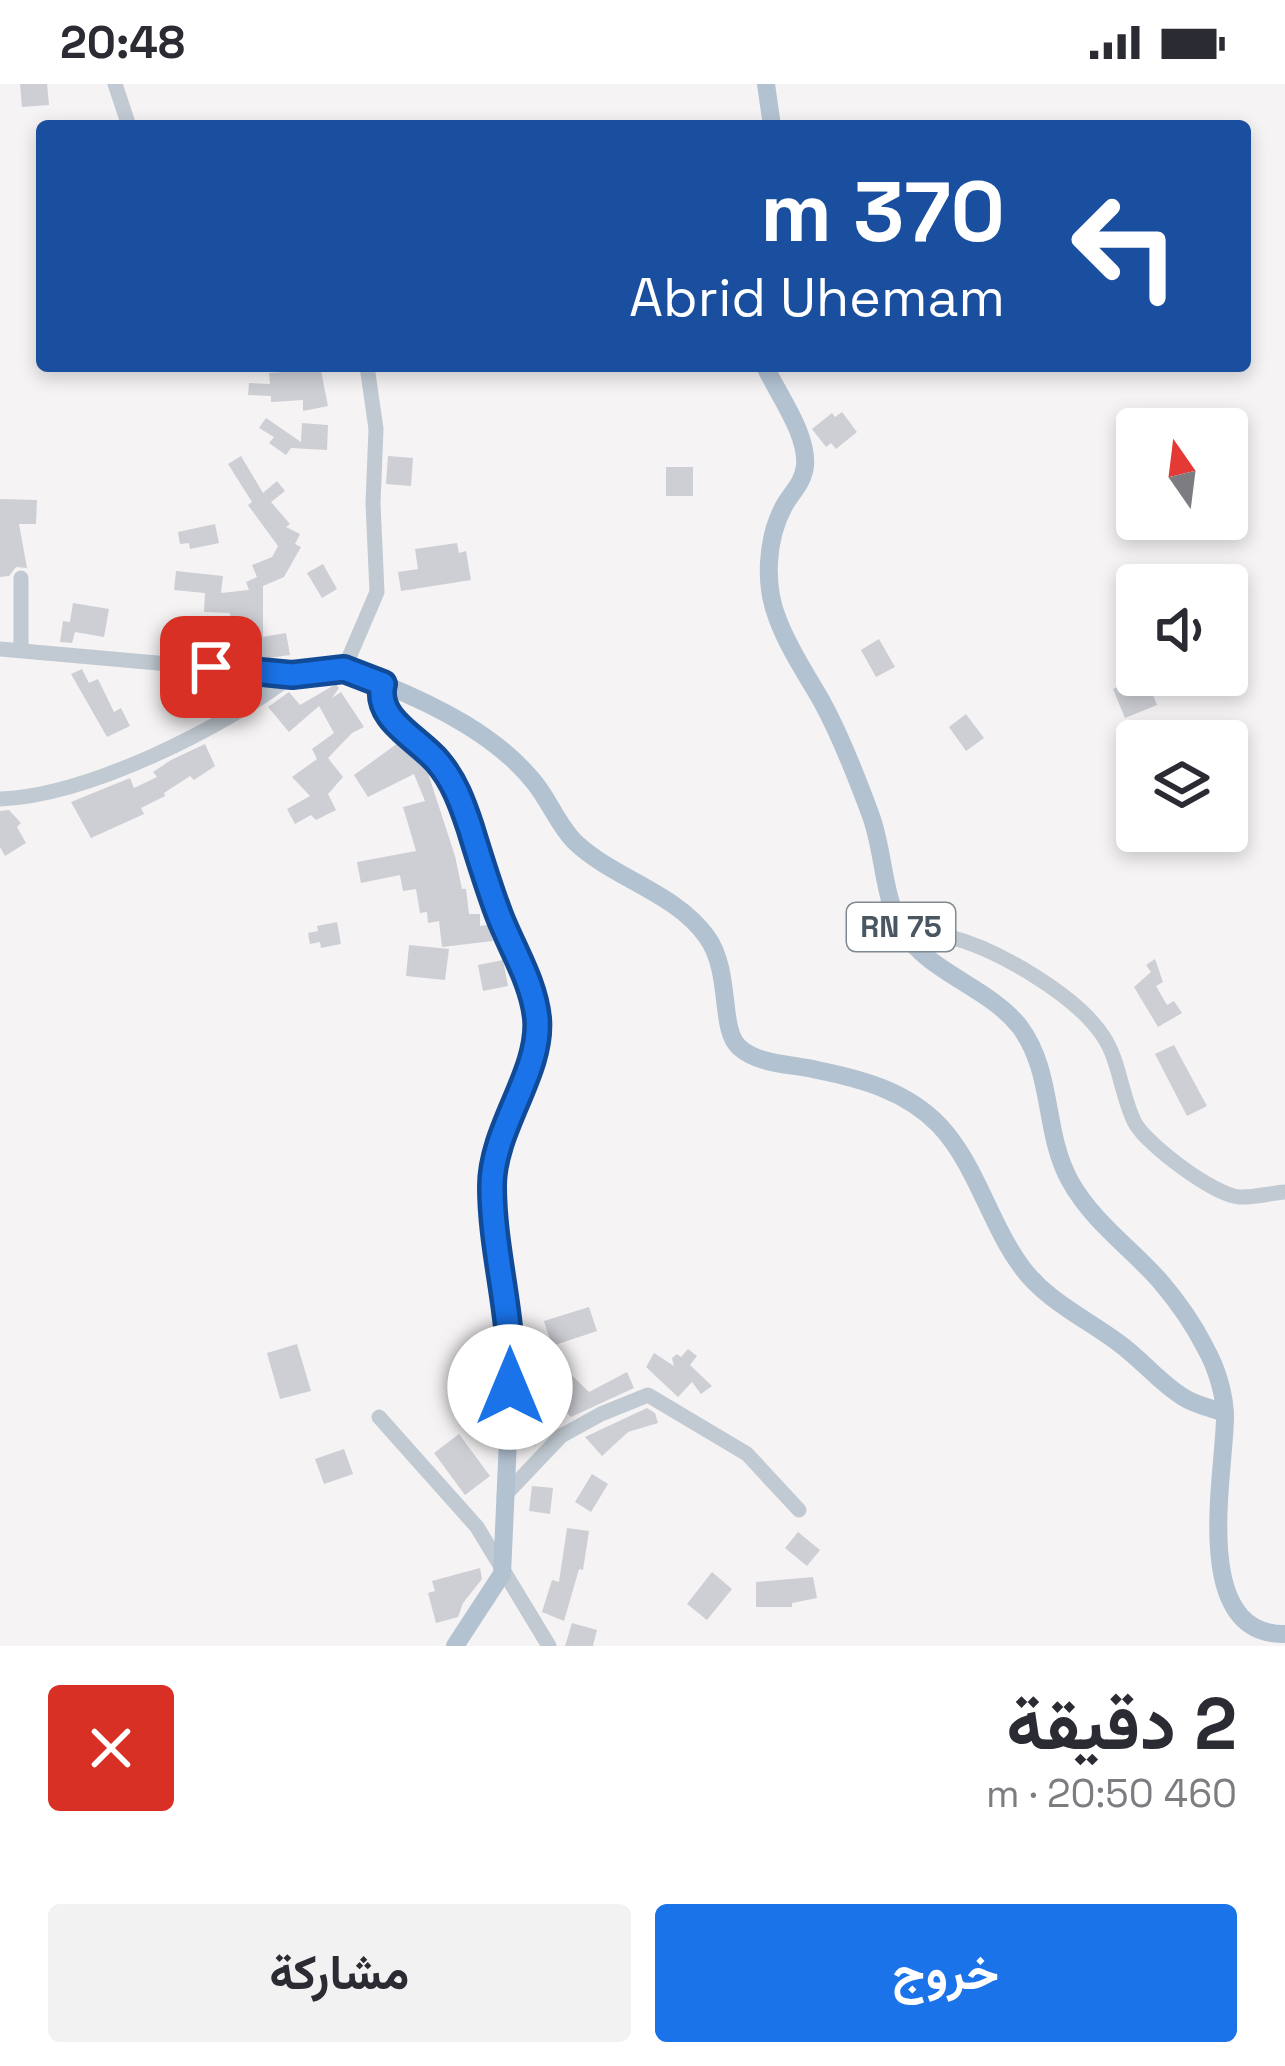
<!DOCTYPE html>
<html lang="ar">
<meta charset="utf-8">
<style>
body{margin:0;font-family:"Space Grotesk",Vazirmatn,sans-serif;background:#f2f2f3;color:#2b2b33;direction:rtl;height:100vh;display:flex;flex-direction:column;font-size:45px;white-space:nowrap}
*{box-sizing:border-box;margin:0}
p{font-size:39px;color:#7c7c81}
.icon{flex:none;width:66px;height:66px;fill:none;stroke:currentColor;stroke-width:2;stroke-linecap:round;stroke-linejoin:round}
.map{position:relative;height:1562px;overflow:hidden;direction:ltr}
.details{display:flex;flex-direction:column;background:#fff;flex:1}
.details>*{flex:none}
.top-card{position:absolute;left:36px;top:36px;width:1215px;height:252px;border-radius:12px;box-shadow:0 6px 18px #0003;direction:rtl;background:#1a4fa0;color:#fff;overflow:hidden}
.needle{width:78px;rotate:346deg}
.tools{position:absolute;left:1116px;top:324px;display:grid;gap:24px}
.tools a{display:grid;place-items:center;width:132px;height:132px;border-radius:12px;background:#fff;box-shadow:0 6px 18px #0003;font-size:60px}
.pin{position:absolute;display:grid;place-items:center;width:102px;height:102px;color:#fff;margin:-51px;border-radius:24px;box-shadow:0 6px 18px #0006}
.me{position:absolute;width:132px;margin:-66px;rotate:0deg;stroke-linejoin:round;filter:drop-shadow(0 0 9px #0008)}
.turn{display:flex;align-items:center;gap:42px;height:252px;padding:0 48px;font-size:54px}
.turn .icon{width:156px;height:156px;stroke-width:2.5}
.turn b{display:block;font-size:84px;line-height:102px}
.round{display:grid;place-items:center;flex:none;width:126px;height:126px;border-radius:12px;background:#f2f2f3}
.summary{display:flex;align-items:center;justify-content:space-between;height:204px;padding:0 48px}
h1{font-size:72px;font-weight:700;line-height:90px}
.action{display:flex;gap:24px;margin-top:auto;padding:24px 48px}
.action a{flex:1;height:138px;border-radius:12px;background:#1a73e8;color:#fff;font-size:48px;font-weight:700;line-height:138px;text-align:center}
.action a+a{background:#f2f2f3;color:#2b2b33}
.status{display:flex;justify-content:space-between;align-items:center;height:84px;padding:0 60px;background:#fff;direction:ltr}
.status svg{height:33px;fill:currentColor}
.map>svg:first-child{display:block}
</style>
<div class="status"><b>20:48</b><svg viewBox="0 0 49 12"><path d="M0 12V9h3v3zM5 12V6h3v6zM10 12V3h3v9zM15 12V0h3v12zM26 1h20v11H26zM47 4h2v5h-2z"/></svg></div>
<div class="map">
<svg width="1285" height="1562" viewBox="0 0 1285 1562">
<rect width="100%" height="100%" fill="#f5f3f3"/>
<path fill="#cdcfd5" d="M20 0H47L49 21 22 23Z
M296 282H320L328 322 303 327V316L271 318V312L248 311 249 299 270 300 269 289 297 287Z
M842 328 857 348 836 365 831 359 826 363 812 345 832 329 835 333Z
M266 334 301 358 302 339 328 341 327 366 291 364 286 371 269 359 274 353 259 344Z
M241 372 263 409 277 397 285 407 271 418 290 440 286 443 300 450 295 460 301 463 284 493 263 502V553L286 549 290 571 255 576 251 552 231 550 230 529 204 528 205 509 174 506 176 487 223 492 221 509 249 506 246 498 257 493 252 481 272 473 278 462 248 421 252 418 228 380Z
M388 372 413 374 411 402 386 400Z
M666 383H693V412H666Z
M0 415 37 416 36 440H19L27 484 16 483 9 492 0 493Z
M215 440 219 459 190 465 189 459 180 460 178 448Z
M457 459 459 469 466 467 471 496 401 507 398 488 418 485 415 465Z
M323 480 337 505 322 514 307 489Z
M73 519 109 525 104 553 75 548 72 559 60 558 63 537 70 538Z
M879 555 895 583 876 593 861 566Z
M82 585 89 599 98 595 114 628 121 624 130 642 107 653 71 590Z
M1145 591 1157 621 1125 634 1113 605Z
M190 597 247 602 246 608 227 620 188 617Z
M336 600 339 604 332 614 341 608 364 643 352 649 328 674 343 693 328 710 336 726 316 736 311 731 295 740 287 725 310 712 292 693 317 675 312 665 334 649 319 622 289 648 268 623 289 608 300 621Z
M966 630 984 654 966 667 949 643Z
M398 659 427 686 455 772 462 805H466L469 830H480V842L488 841 493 857 442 863 439 837 428 839 427 828 420 829 416 805 403 807 400 791 361 799 357 778 416 767 403 723 425 717 414 690 368 713 354 691Z
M205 660 215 682 194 696 190 692 164 709 165 712 141 724 144 730 91 754 71 718 130 694 134 704 157 693 153 688 171 676Z
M9 726 21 739 17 743 26 759 5 772 0 763V727Z
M337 838 341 860 321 864 320 858 310 860 308 849 318 847 317 842Z
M409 861 449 865 445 896 406 892Z
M1155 875 1163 898 1156 902 1167 921 1174 917 1182 929 1158 943 1134 903 1151 888 1146 881Z
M503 876 508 902 483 907 478 881Z
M1174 961 1207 1022 1187 1032 1155 970Z
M589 1223 597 1247 552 1262 544 1237Z
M297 1260 311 1307 280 1315 267 1269Z
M688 1265 697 1272 690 1281 712 1302 701 1310 692 1298 678 1313 646 1283 654 1269 674 1282 672 1274 677 1270 681 1273Z
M558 1278 589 1308 627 1288 634 1304 571 1333 537 1299Z
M647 1324 655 1329 658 1339 628 1348 602 1372 585 1353Z
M526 1335 556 1341 545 1351H541L535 1362 522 1359Z
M459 1350 490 1392 465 1411 434 1369Z
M344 1365 353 1390 324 1400 315 1375Z
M592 1390 608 1400 591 1428 575 1418Z
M532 1402 553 1404 550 1430 529 1427Z
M567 1444 589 1447 583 1486 579 1485 564 1537 542 1528 552 1496 559 1498Z
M798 1448 820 1466 807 1482 785 1464Z
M480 1484 482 1495 463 1519 458 1533 436 1539 428 1509 435 1507 432 1497Z
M712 1488 732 1505 707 1536 687 1520Z
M813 1493 817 1514 792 1519V1523H756V1498Z
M572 1539 597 1546 593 1562H565Z"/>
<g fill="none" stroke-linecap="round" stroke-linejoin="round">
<path stroke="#c1cad2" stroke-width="15" d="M115 0 129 42
M21 494V566
M0 565 292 591 344 585 383 600
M344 585 377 508 373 419 376 345 367 282
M0 715C87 712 224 644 292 591
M904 849C919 850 935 849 950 853 997 865 1076 911 1103 952 1120 977 1121 1012 1135 1039 1147 1061 1214 1111 1239 1113 1253 1114 1270 1109 1285 1108
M379 1333 477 1443 549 1562
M504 1412 561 1352 601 1330 648 1311 747 1370 799 1426"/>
<path stroke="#b3c2d1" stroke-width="18" d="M766 0 772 42
M765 282C778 311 808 350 805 382 803 399 792 408 784 422 766 455 764 502 778 536 789 565 806 590 821 616 841 652 857 694 871 732 884 768 883 813 902 846 929 889 989 903 1020 943 1054 989 1043 1048 1070 1097 1092 1137 1131 1164 1160 1197 1178 1218 1194 1241 1206 1265 1217 1285 1225 1311 1225 1334 1224 1394 1190 1551 1285 1550
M455 1562 502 1490 512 1267 492 1100 496 1070 534 965 537 936 530 902 499 833 453 698 436 675 389 632 381 620 383 600C437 622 497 652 534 698 549 716 558 741 575 758 614 795 675 808 707 853 732 888 719 945 739 963 758 981 793 980 817 986 862 995 906 1007 939 1041 976 1080 989 1138 1021 1182 1045 1216 1087 1235 1120 1260 1142 1276 1160 1299 1183 1313 1195 1321 1211 1324 1225 1329"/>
</g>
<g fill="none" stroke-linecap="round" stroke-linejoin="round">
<g stroke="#114b97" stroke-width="30">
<path id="route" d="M211 583 292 591 344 585 383 600C374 635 418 654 438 678 454 697 462 719 470 743 479 772 488 802 499 831 512 865 533 897 537 934 542 988 492 1044 492 1102 492 1170 514 1233 510 1303"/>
</g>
<use href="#route" stroke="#1a73e8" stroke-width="21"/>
</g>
<g text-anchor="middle" stroke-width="9" stroke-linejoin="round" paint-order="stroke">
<rect fill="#fff" stroke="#808990" stroke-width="3" x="847" y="819" width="108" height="48" rx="9"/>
<g font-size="30" font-weight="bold" fill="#4a5661">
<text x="901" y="853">RN 75</text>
</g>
</g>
</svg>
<div class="tools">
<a><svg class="needle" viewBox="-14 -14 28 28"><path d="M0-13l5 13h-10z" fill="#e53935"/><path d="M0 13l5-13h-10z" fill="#7c7c81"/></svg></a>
<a><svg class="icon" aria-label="sound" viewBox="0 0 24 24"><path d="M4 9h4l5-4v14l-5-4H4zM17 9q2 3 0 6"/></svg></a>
<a><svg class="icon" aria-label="layers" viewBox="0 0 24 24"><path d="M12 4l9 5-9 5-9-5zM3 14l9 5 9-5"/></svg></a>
</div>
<div class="pin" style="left:211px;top:583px;background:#d93025"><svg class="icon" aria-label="arrive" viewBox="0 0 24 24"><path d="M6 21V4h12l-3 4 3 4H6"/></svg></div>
<svg class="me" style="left:510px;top:1303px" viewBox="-20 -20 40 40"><circle r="19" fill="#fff"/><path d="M0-13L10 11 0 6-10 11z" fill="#1a73e8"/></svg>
<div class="top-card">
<div class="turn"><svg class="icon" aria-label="left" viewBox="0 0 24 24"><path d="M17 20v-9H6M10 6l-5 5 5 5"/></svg><div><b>370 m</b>Abrid Uhemam</div></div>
</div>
</div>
<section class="details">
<div class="summary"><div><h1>2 دقيقة</h1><p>460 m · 20:50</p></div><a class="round" style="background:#d93025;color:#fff"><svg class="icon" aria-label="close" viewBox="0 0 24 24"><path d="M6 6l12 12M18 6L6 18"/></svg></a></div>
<div class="action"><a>خروج</a><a>مشاركة</a></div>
</section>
